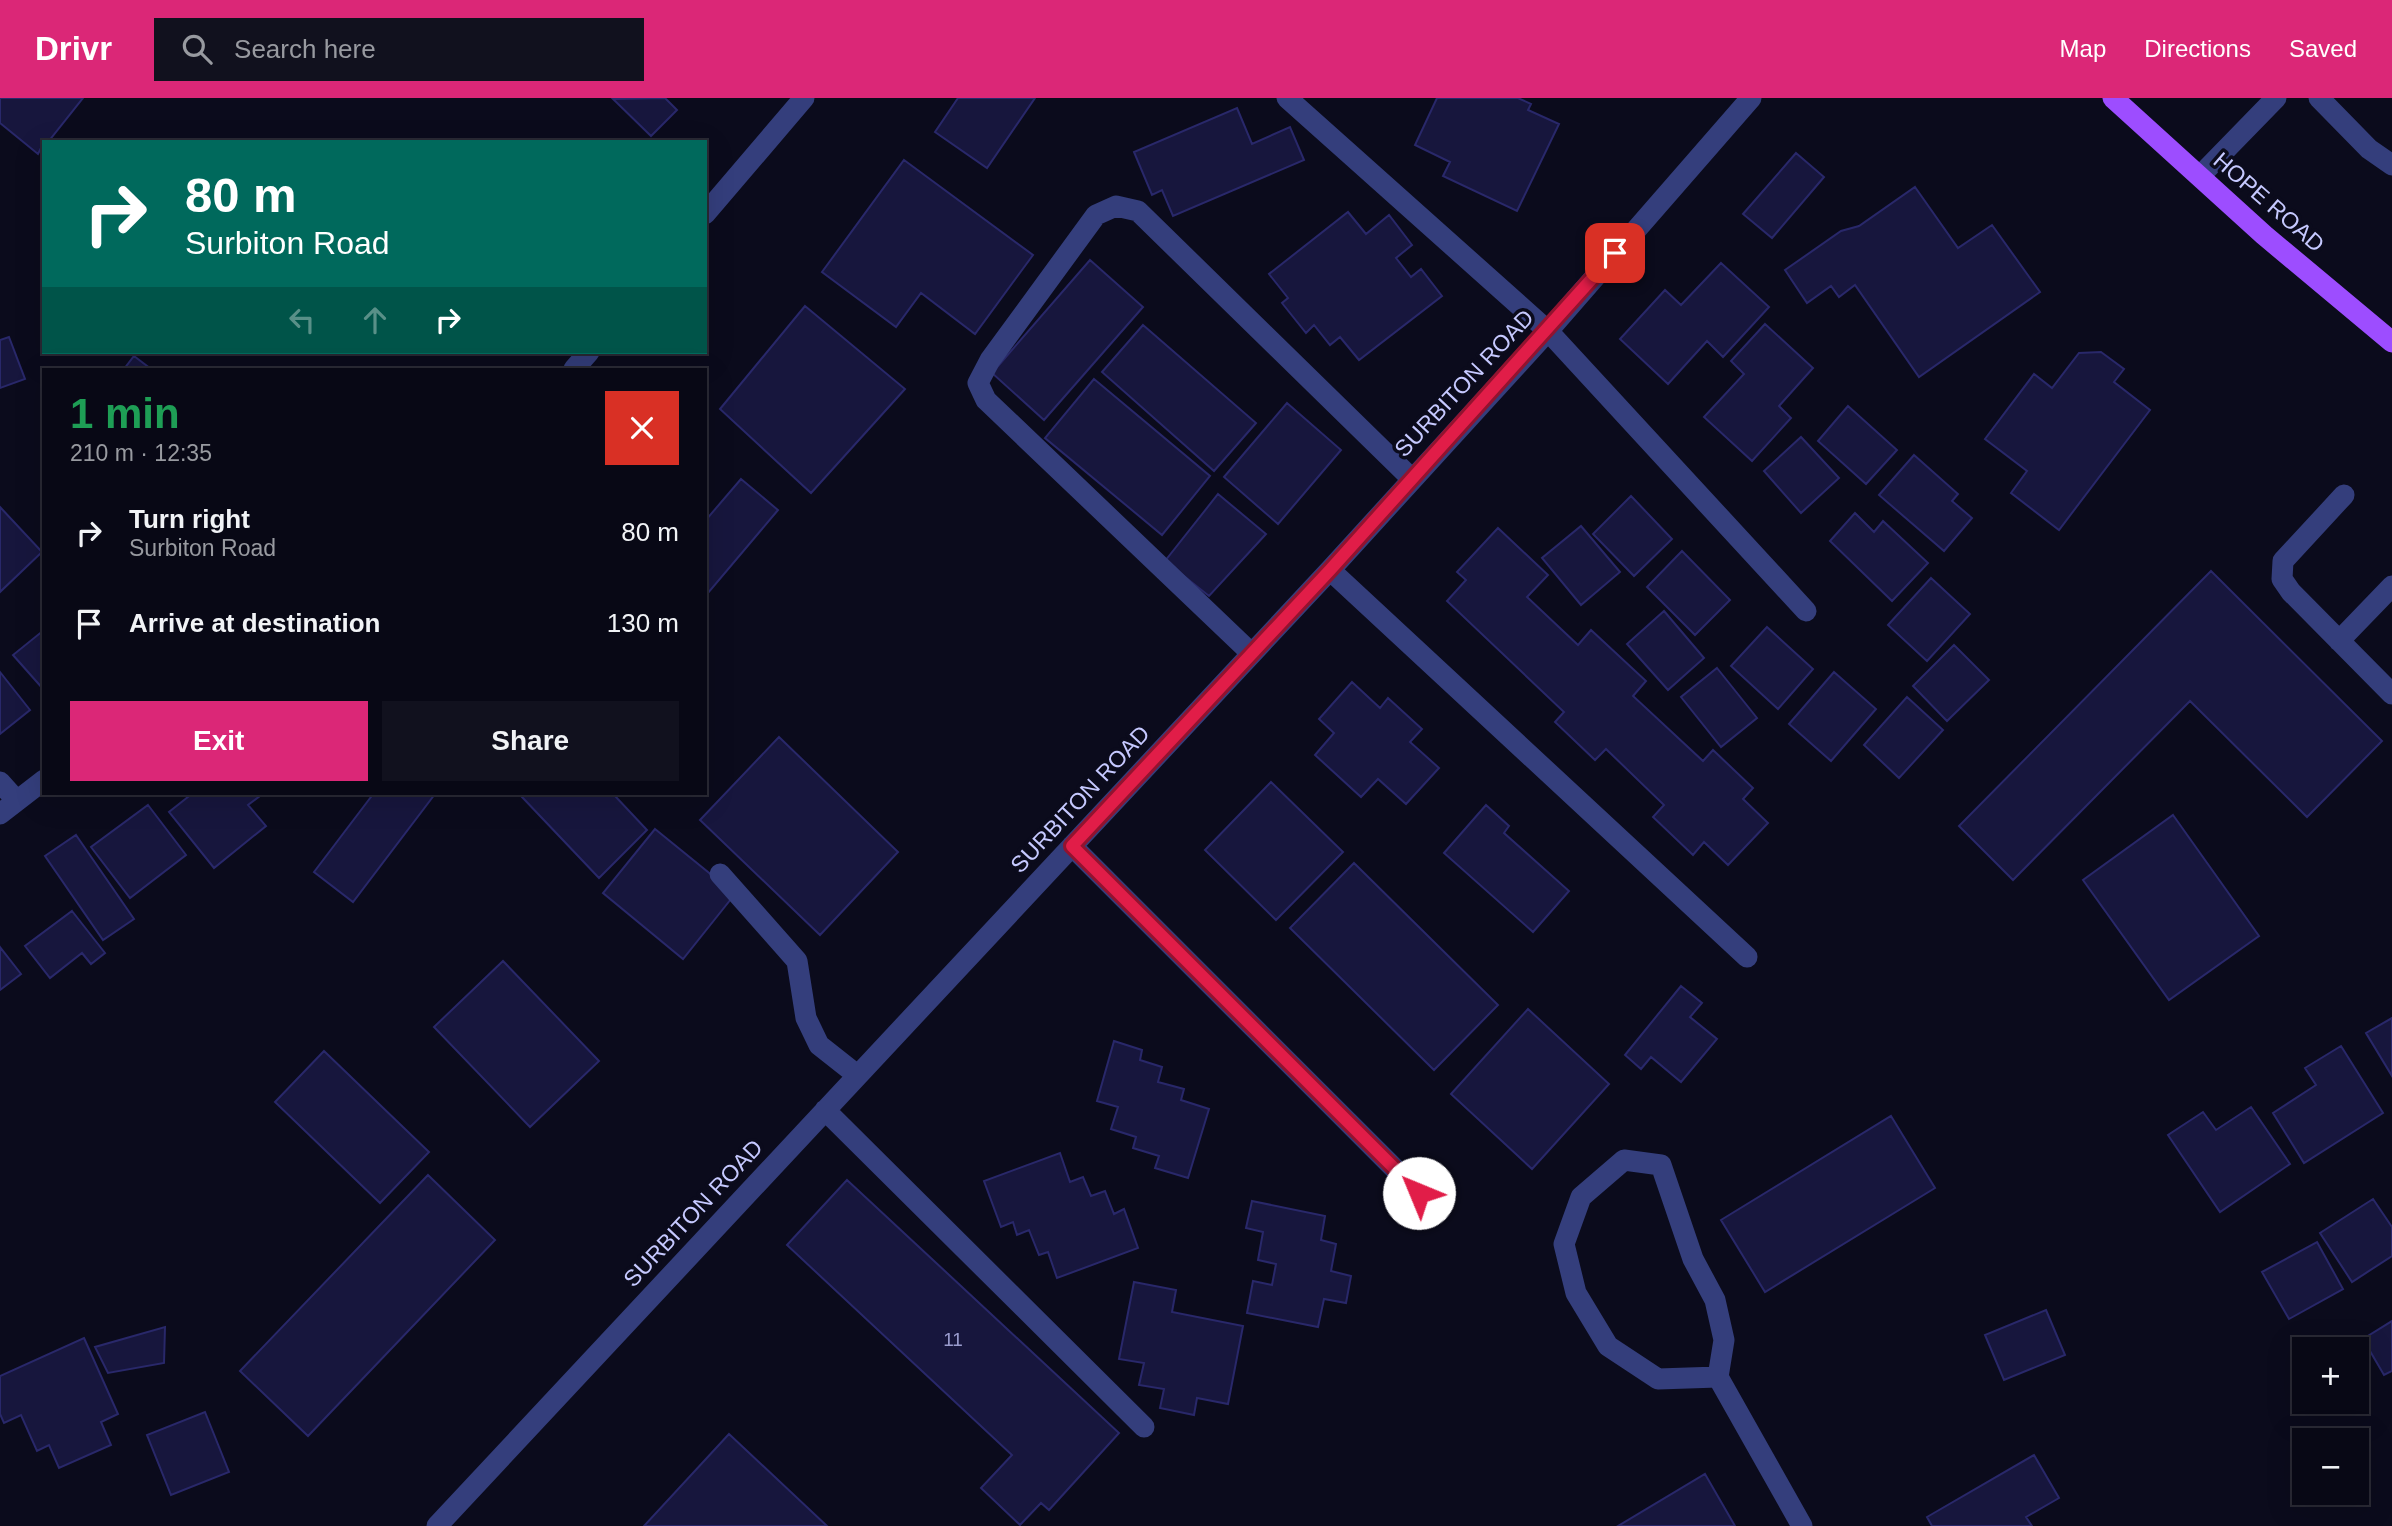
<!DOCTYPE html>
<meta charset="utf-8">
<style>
body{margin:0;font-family:Helvetica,sans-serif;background:#11111e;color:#f1f3f6;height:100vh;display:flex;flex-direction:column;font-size:26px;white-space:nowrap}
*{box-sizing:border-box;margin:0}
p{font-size:23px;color:#989aa0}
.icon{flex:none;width:38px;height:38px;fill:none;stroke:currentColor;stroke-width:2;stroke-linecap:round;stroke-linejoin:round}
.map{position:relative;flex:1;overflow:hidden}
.panel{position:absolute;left:42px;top:270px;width:665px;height:427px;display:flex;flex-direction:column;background:#080815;border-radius:0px;box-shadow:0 7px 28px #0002,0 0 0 2px #292934}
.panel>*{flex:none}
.hud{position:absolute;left:42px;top:42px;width:665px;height:214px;border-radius:0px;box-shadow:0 7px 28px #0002,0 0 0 2px #292934;background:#00695c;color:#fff;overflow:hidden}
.controls{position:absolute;left:2292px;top:1239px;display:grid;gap:14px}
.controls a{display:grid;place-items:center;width:77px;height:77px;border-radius:0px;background:#080815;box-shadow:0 7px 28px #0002,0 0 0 2px #292934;font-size:35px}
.pin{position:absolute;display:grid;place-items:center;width:60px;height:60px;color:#fff;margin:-30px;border-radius:14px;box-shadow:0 4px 10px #0006}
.me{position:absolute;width:77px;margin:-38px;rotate:315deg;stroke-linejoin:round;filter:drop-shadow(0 0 5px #0008)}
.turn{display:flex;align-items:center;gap:24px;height:147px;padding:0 28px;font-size:32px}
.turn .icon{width:91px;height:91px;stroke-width:2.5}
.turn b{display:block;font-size:49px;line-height:60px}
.lanes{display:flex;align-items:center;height:66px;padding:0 28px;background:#0003;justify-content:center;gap:35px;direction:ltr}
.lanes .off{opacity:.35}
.round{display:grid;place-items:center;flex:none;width:74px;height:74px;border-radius:0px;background:#11111e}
.headline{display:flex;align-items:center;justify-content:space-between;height:119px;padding:0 28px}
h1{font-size:42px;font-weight:800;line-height:52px;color:#1e9e55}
.action{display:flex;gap:14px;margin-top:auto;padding:14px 28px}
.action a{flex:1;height:80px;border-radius:0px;background:#db2777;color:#fff;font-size:28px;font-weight:800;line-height:80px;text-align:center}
.action a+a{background:#11111e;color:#f1f3f6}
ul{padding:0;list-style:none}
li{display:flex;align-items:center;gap:21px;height:91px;padding:0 28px}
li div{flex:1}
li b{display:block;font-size:26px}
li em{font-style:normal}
header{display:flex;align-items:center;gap:42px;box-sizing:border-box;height:98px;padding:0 35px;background:#db2777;color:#fff}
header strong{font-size:33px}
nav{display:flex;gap:38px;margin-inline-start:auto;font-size:24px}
.search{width:490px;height:63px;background:#11111e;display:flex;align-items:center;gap:18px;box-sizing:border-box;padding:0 24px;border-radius:0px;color:#989aa0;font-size:26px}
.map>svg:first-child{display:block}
</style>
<header>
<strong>Drivr</strong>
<div class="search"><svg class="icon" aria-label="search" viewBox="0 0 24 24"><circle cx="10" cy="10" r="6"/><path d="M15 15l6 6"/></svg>Search here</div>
<nav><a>Map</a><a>Directions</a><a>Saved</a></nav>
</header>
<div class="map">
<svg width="2392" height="1428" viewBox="0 0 2392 1428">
<rect width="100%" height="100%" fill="#0b0b1c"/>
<path fill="#17163d" stroke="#29286a" stroke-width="2" d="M0 0H83L48 44H44L38 56 0 25Z
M665 0 677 12 651 38 613 1Z
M958 0H1035L987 70 935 34Z
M1437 0H1518L1531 6 1528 12 1559 26 1517 113 1443 78 1450 64 1415 47Z
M1237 10 1252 46 1290 29 1304 62 1173 118 1162 92 1152 97 1134 54Z
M1796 55 1824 79 1772 140 1743 116Z
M904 62 1033 157 975 236 921 195 896 229 822 174Z
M1915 89 1958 150 1992 127 2040 194 1919 279 1855 187 1839 199 1831 188 1807 205 1785 172 1841 133 1859 128Z
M1348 114 1366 136 1389 117 1412 147 1396 160 1411 179 1421 171 1442 198 1359 262 1340 239 1330 247 1314 227 1306 235 1282 205 1288 200 1269 176Z
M1090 162 1143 209 1044 322 992 275Z
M1721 165 1769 209 1723 259 1707 243 1668 286 1620 241 1665 192 1681 207Z
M805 208 905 291 811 395 720 311Z
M1765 226 1813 270 1779 308 1791 320 1752 363 1704 319 1744 276 1731 263Z
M1143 227 1256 325 1214 373 1102 274Z
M9 239 25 281 0 290V242Z
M2101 254 2124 271 2114 284 2150 312 2059 432 2011 395 2027 373 1985 341 2034 276 2052 290 2079 255Z
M134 258 151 271H124Z
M1094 281 1210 378 1162 437 1045 340Z
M1287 305 1341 352 1278 426 1224 379Z
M1848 308 1897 352 1866 386 1818 343Z
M1801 339 1839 380 1801 415 1764 373Z
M1914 357 1958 396 1952 403 1972 420 1944 453 1879 397Z
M741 381 778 412 708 495 705 493V423Z
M1218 396 1266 436 1209 498 1165 463Z
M1631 398 1672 441 1634 478 1593 436Z
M0 409 42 454 0 494Z
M1855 415 1874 434 1883 423 1928 465 1892 503 1830 443Z
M1581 428 1620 474 1581 507 1542 460Z
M1498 430 1548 477 1527 499 1578 547 1591 532 1646 583 1633 598 1703 663 1713 652 1753 690 1743 701 1768 725 1728 767 1704 744 1693 757 1653 719 1664 707 1606 651 1595 662 1555 624 1564 614 1447 503 1466 482 1457 474Z
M1682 453 1730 502 1695 537 1647 489Z
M2211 473 2382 643 2307 719 2190 603 2013 782 1959 728Z
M1931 480 1970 516 1927 563 1888 527Z
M1664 513 1704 560 1668 592 1627 546Z
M1767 529 1813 571 1778 611 1731 568Z
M44 532V592L13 557Z
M1954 547 1989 582 1947 623 1913 588Z
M1717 570 1757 620 1721 649 1681 599Z
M0 574 30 612 0 636Z
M1834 574 1876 611 1831 663 1789 626Z
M1352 584 1380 610 1388 600 1422 631 1410 644 1439 670 1406 706 1378 681 1361 699 1315 657 1334 635 1319 621Z
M1907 599 1943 632 1899 680 1864 647Z
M779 639 898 754 820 837 700 722Z
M1271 684 1343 754 1276 822 1205 752Z
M193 695H264L248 707 266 728 214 770 169 714Z
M374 695 435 696 353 804 314 774Z
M527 695H618L615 698 647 732 599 780 522 699Z
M148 707 186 757 130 800 91 749Z
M1486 707 1509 728 1504 735 1569 793 1533 834 1444 755Z
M2173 717 2259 838 2169 902 2083 782Z
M655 731 735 796 683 861 603 795Z
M76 737 134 821 103 842 45 758Z
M1354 765 1498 907 1434 972 1290 830Z
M72 813 105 855 91 866 82 855 50 880 25 848Z
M0 849 21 876 0 892Z
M503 863 599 963 530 1029 434 929Z
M1681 888 1702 905 1690 919 1717 941 1681 984 1651 959 1641 971 1625 957Z
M1528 911 1609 986 1532 1071 1451 996Z
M2392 920V978L2366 935Z
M1114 943 1142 952 1140 962 1162 969 1158 984 1184 991 1181 1002 1209 1011 1188 1080 1155 1070 1159 1058 1133 1050 1136 1039 1111 1031 1118 1009 1097 1003Z
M2341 948 2383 1015 2304 1065 2273 1015 2316 987 2305 970Z
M324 953 429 1054 380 1105 275 1004Z
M2251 1009 2290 1066 2220 1114 2168 1037 2203 1014 2216 1032Z
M1891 1018 1935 1090 1765 1194 1721 1122Z
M1060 1055 1070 1084 1083 1079 1091 1098 1105 1093 1114 1116 1124 1111 1138 1150 1057 1180 1048 1154 1039 1157 1029 1132 1017 1137 1013 1124 1001 1129 984 1083Z
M428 1077 495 1142 308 1338 240 1273Z
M847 1082 1119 1335 1049 1412 1041 1405 1020 1427 981 1390 1012 1357 787 1147Z
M2373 1101 2392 1129V1158L2352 1184 2320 1135Z
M1252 1103 1325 1118 1321 1142 1336 1146 1331 1173 1351 1178 1346 1205 1324 1201 1318 1229 1247 1215 1253 1183 1272 1187 1276 1166 1258 1162 1263 1134 1246 1130Z
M2317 1144 2343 1191 2289 1221 2262 1174Z
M1134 1184 1176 1192 1172 1214 1243 1228 1228 1306 1197 1300 1194 1317 1160 1310 1164 1291 1139 1287 1144 1265 1119 1261Z
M2046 1212 2065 1257 2004 1282 1985 1237Z
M2392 1223V1273L2384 1277 2363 1241Z
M165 1229 164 1265 108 1275 95 1249Z
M84 1240 118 1316 101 1324 111 1347 59 1370 49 1347 37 1353 21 1317 4 1325 0 1316V1278Z
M205 1314 229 1374 171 1397 147 1337Z
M729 1336 827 1428H644Z
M2034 1357 2059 1400 2026 1419 2032 1428H1932L1927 1419Z
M1705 1376 1735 1428H1618Z"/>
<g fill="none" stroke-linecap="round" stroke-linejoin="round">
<path stroke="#343e7c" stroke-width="21" d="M1287 0 1548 233 1806 513
M2319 0 2369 51 2392 67
M2200 78 2276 0
M705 116 804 0
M574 271 589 254
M2344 397 2283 463 2282 481 2291 494 2392 596
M1330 472 1747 859
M2339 543 2392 488
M1251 555 986 302 978 285 990 262 1096 117 1116 108 1138 113 1412 381
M0 684 17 703
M0 716 44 682
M1072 748 1419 1095
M720 776 797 863 806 920 819 947 857 977
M825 1012 1144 1329
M1718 1279 1658 1281 1608 1248 1576 1195 1564 1146 1581 1099 1624 1062 1661 1067 1693 1161 1715 1202 1724 1242 1718 1279 1802 1428
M437 1428 1330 472 1548 233 1751 0"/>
<path stroke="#9d4dff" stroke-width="21" d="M2113 0 2264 137 2392 244"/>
</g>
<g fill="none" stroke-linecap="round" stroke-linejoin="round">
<g stroke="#92132f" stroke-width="18">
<path id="route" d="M1419 1095 1072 748 1330 472 1615 155"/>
</g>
<use href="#route" stroke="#e11d48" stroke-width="12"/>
</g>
<g text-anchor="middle" stroke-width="7" stroke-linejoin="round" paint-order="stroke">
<g font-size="19" fill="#9a9cce">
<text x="953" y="1248">11</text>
</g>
<g font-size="23" fill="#c6c9ff" stroke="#0b0b1c">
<text transform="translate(2269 104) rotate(41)" y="8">HOPE ROAD</text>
<text transform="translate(1464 285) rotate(-47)" y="8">SURBITON ROAD</text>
<text transform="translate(1080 701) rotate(-47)" y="8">SURBITON ROAD</text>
<text transform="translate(693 1115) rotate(-47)" y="8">SURBITON ROAD</text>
</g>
</g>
</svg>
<div class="controls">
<a>+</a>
<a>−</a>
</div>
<div class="pin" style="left:1615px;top:155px;background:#d93025"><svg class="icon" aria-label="arrive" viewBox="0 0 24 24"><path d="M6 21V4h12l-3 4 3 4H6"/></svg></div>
<svg class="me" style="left:1419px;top:1095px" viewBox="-20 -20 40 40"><circle r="19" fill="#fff"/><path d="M0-13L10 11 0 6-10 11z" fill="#e11d48"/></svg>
<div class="hud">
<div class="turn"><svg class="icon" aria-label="right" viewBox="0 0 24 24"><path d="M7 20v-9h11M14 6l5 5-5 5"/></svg><div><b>80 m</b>Surbiton Road</div></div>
<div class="lanes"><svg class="icon off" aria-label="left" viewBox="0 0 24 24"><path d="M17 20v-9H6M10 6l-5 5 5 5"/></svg><svg class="icon off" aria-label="ahead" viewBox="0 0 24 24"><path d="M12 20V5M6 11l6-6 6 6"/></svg><svg class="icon" aria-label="right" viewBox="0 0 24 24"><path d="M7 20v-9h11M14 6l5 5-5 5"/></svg></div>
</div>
<section class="panel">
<div class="headline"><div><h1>1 min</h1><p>210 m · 12:35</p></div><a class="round" style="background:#d93025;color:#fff"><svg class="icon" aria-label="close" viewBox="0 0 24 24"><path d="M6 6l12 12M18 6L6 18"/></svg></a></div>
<ul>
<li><svg class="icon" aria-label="right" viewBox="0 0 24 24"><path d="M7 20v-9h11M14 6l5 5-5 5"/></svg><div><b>Turn right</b><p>Surbiton Road</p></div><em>80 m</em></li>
<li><svg class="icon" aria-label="arrive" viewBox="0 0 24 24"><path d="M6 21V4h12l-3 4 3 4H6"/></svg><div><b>Arrive at destination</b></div><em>130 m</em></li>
</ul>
<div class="action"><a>Exit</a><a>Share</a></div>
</section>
</div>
